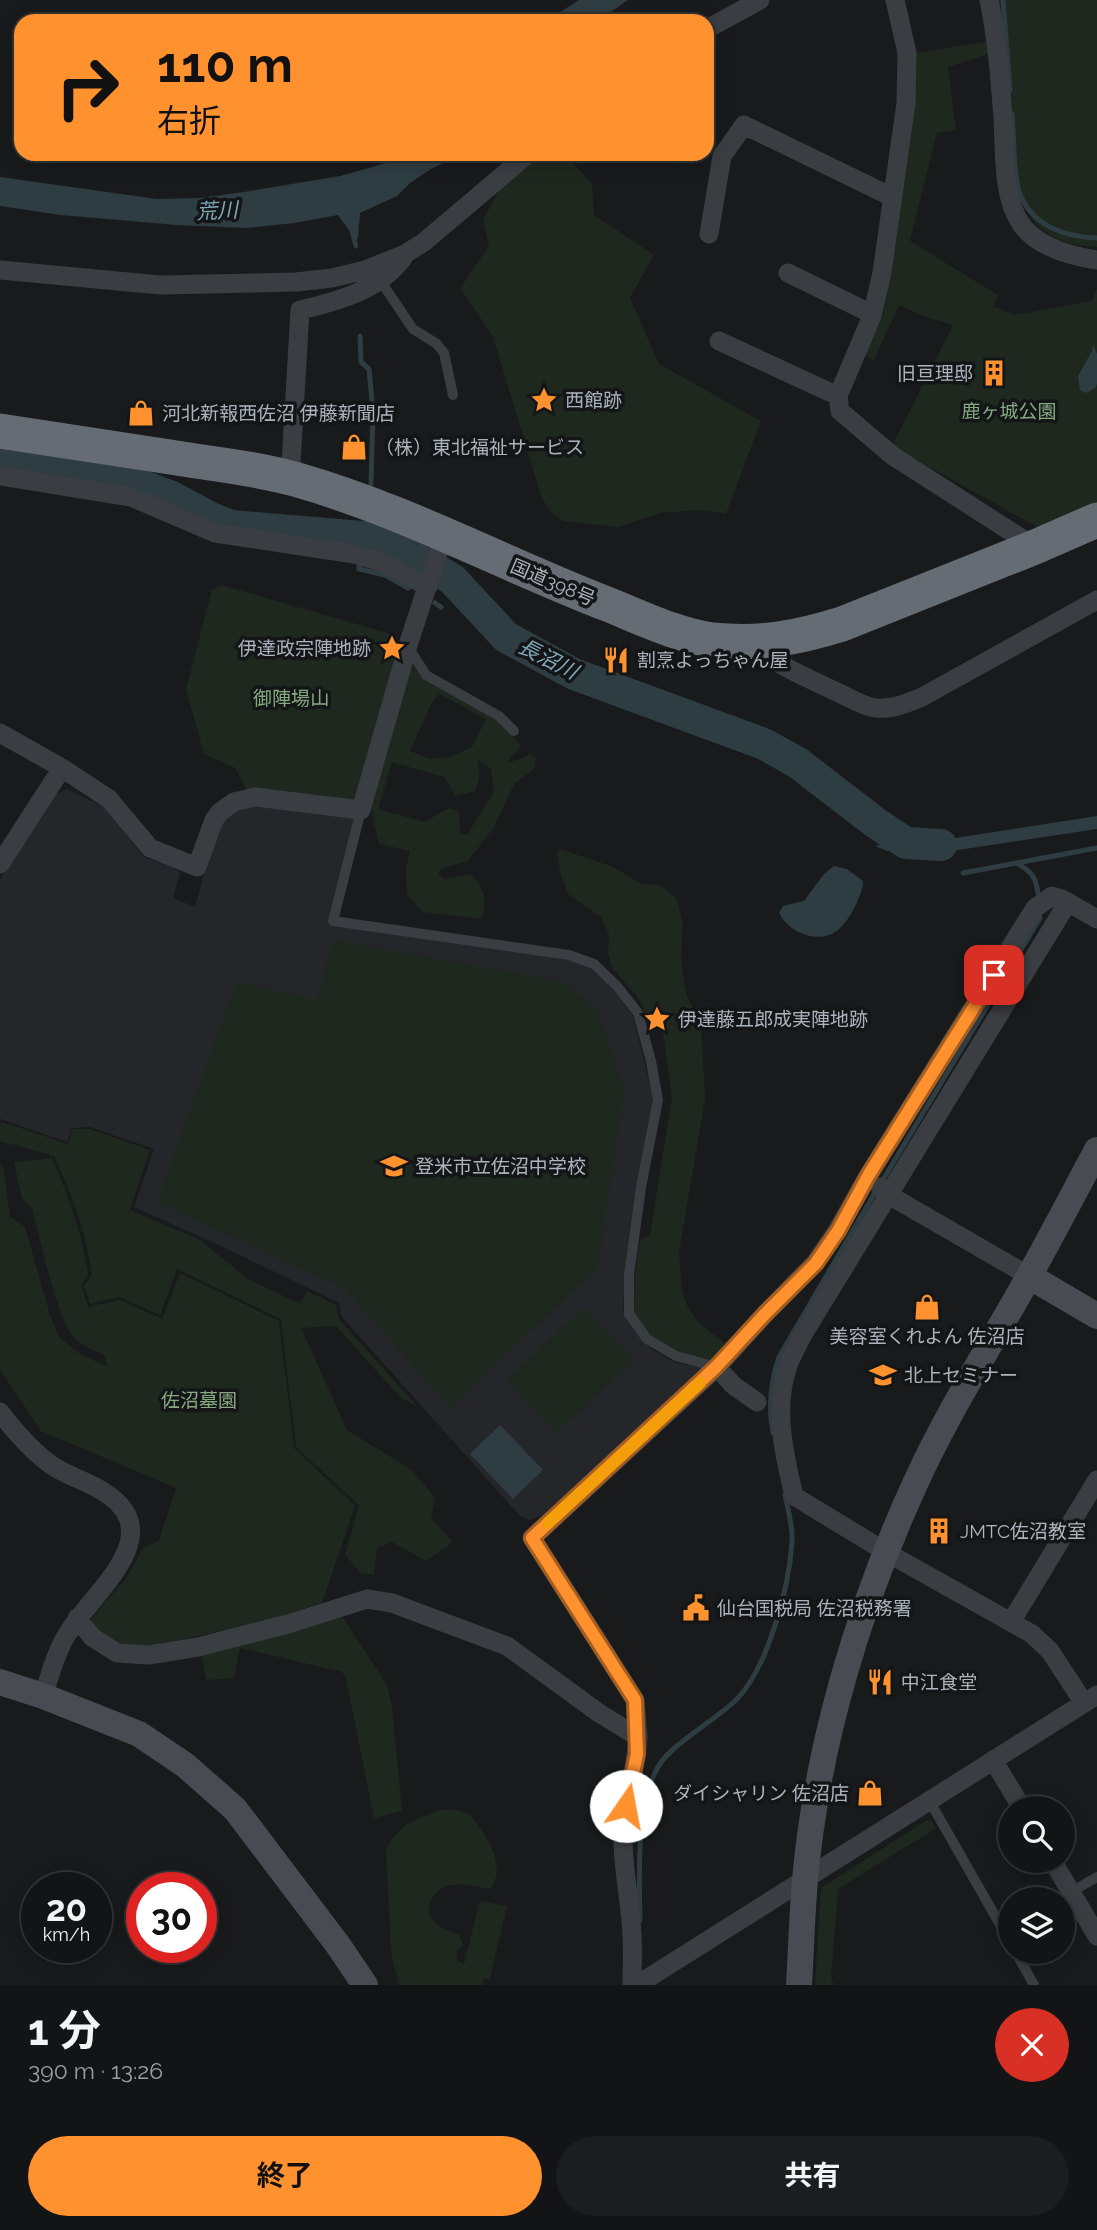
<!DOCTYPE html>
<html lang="ja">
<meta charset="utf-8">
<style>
body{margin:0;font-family:Raleway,"Noto Sans JP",sans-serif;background:#1c1d1e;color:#f1f3f6;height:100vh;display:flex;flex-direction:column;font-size:26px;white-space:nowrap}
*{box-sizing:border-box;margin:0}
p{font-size:23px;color:#9d9ea0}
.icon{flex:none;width:38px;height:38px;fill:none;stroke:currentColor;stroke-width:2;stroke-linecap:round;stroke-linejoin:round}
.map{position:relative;height:1985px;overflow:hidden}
.panel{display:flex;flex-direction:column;background:#131415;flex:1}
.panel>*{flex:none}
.top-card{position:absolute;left:14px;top:14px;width:700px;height:147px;border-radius:21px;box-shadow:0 4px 18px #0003,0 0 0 2px #323334;background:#ff912f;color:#111;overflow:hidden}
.tools{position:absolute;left:998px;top:1796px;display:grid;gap:14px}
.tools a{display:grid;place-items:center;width:77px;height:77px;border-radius:50%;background:#131415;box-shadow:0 4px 18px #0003,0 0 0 2px #323334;font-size:35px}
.speed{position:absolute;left:21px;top:1872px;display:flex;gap:14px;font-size:35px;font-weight:700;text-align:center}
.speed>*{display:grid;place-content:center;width:91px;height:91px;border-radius:50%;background:#131415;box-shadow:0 4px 18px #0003,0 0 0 2px #323334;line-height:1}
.speed small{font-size:18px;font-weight:400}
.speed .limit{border:10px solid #d22;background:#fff;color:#111}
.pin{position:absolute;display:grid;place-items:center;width:60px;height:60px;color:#fff;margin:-30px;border-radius:14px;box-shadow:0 4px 10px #0006}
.me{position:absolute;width:77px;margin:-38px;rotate:12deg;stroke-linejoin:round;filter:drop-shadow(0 0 5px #0008)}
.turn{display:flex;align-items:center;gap:24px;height:147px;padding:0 28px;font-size:32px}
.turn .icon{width:91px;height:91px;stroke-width:2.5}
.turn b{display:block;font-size:49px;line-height:60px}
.round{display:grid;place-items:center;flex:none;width:74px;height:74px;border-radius:37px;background:#1c1d1e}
.headline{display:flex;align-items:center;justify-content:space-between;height:119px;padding:0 28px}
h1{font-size:42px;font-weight:700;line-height:52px}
.button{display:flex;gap:14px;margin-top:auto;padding:14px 28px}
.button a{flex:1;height:80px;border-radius:42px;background:#ff912f;color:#111;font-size:28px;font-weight:700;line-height:80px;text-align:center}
.button a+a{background:#1c1d1e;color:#f1f3f6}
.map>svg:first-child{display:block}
</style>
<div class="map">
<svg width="1097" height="1985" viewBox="0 0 1097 1985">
<rect width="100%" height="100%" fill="#191a1c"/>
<path fill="#252629" d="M67 789 104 807 144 857 172 867 180 873 173 898 195 907 217 825 242 806 355 815 328 924 571 960 591 967 613 987 633 1016 654 1100 637 1183 626 1259 623 1311 650 1348 674 1362 704 1369 553 1508 541 1516 529 1520 520 1516 341 1316 339 1303 223 1247 134 1207 154 1149 90 1127 72 1128 67 1142 0 1119V879L56 794Z"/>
<path fill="#1f281f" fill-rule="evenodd" d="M998 0H1097V247C1054 246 1031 228 1016 188Z
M990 41 991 53 948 67 956 130 937 133 910 241 998 295 993 306 1015 315 1092 301 1097 288V503L1039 528 892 446 953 325 923 316 899 305 874 360 865 355 883 315 892 273 914 103 915 53Z
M540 154H556L569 159 592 184 594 215 654 255 630 298 659 364 761 421 726 514 700 510 660 513 618 527 564 521 554 515 542 499 493 337 460 288 489 246 483 220 499 190Z
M221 585 391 634 400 644 357 795 351 800 247 790 235 768 204 754 186 689 212 590Z
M412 665 423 678 497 718 521 746 507 762 518 760 530 754 536 758 535 768 514 784 494 827 468 861 443 868 438 874 444 879 471 874C486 890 486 898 482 919L423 912 407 895 406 868 410 851 379 844 371 809ZM439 694 486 719 472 747 451 757 430 759 410 751 430 706ZM477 760 491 768 494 792 467 835 460 834 459 812 449 808 424 822 378 809 392 762 444 777 456 796 475 791 480 775Z
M560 849 611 866 641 884 660 885 676 898 683 922 681 952 683 975 687 996 701 1024 705 1099 679 1252 682 1291 688 1308 699 1323 728 1346 710 1361 678 1352 650 1336 634 1313 635 1276 640 1240 650 1235 672 1097 662 1026 651 1025 638 997 613 969 608 954 609 934 601 917 569 895 561 876 557 853Z
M333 940 563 982 598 1011 624 1089 598 1267 450 1408 346 1289 157 1202 237 981 317 1000Z
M2 1122 68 1144 73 1129H90L150 1150 130 1210 200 1240 248 1279 300 1304 307 1291 336 1305 339 1319 418 1407 400 1397 336 1326 301 1328 347 1430 412 1470 435 1498 431 1518 453 1542 426 1561 392 1542 377 1548 374 1574H362L345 1555 359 1505 296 1447 281 1319 177 1269 160 1315 119 1297 90 1304 84 1286 92 1276C87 1234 72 1195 54 1156L0 1141V1124Z
M52 1158C68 1196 83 1235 88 1275L81 1285 88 1307 120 1300 162 1319 180 1273 279 1321 294 1448 355 1506 322 1603 263 1622 150 1646 120 1644 98 1633 91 1619 127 1577 143 1548 159 1540 176 1488 41 1431 0 1370V1164L3 1166 10 1217 25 1227 50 1315 59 1337 80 1354 108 1367 104 1355C95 1351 83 1346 75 1339 58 1323 39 1235 32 1208L22 1199 14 1162Z
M584 1307 633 1360 556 1433 507 1380Z
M340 1613 387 1685 392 1707 402 1811 374 1818 346 1678 342 1672 240 1648 234 1678 206 1680 201 1652Z
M440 1810C450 1810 459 1809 468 1814 473 1817 476 1822 479 1827 492 1845 505 1869 490 1889 478 1887 463 1883 451 1885 437 1887 424 1903 431 1918 436 1927 450 1931 459 1935L463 1945 457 1951V1961L464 1964 480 1901 507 1906 490 1979 484 1978 482 1985H399L391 1952 386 1849C399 1825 415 1819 440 1810Z
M927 1820H931L936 1828 838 1889 831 1978 834 1985H815L821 1888Z"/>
<path fill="#2e3d42" d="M579 0H628L598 21H546Z
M396 154H453L452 159 431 169 410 183 397 196 360 213 358 238 352 240 350 232 338 215 294 223 246 228 177 225 61 215 0 206V177L157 199 200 198 244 192 340 176 386 163Z
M1093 345 1097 354V384L1095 388 1086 393 1080 390 1078 376 1092 351Z
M1097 816V829L945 852 887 851 875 846 912 838 923 841 949 839Z
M834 866 847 869 863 881C863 889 860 895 857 902 853 911 847 922 839 929 820 946 789 933 779 913L783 906 804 901 824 874Z
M500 1425 543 1470 513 1499 470 1454Z"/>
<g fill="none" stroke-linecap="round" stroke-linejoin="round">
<path stroke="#2e3d42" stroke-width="5" d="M1003 0 1010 90
M1012 114C1014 134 1013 173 1019 191 1030 225 1064 237 1097 238
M353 234 356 246
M360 336 361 362 369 369 373 412 371 484
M359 565V569L385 575 408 588
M435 603 441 607
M1016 863C1035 873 1036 879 1039 899
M963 873 1097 848
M881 1183 1040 918
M773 1433C768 1407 770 1383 779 1357L876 1191
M640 1920C639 1876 636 1805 658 1767 670 1745 715 1720 735 1701 768 1669 789 1587 792 1542 793 1526 788 1510 785 1495"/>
<path stroke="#2e3d42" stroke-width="32" d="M0 463 135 483 172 497 213 519 231 526 362 537 409 554 452 579 506 637 574 674 764 744 798 763 876 823 906 843 941 845"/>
<path stroke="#3a3d42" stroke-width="10" d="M380 280 413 329 437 344 444 353 453 395
M408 647 426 675 499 716 514 731
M361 810 333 921 569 955 594 964 617 986 638 1013 651 1061 658 1100 641 1187 629 1275V1314L647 1339 676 1356 716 1367
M929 1800 1010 1942
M1071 1892 1097 1877
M1015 1951 1034 1985"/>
<path stroke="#3a3d42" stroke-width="19" d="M895 0 907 53 906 103 882 273 872 316 838 396 840 411 893 456 1035 547
M989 0C997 39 1000 79 1003 118 1005 150 1002 197 1021 224 1037 247 1070 256 1097 260
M707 29 760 0
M709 234 722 156 744 125 892 197
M0 270 160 285 296 282 332 278 365 270 405 254 424 242 528 154
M788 273 872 314
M719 341 838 396
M291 464 300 310C336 302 380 290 403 258
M0 476 131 497 215 533 354 554 384 563 428 587
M749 643C776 665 808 678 839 693 850 698 863 706 875 708 891 710 908 703 922 697L1097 600
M0 733 62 768 0 864
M62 768 109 799 150 848 197 867 214 820 220 812 234 802 255 797 361 810 409 642 444 535
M1068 902 805 1331C799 1342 792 1354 788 1366 773 1408 784 1453 794 1496L886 1552 1032 1634 1050 1651 1084 1703
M880 1187 887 1194 1029 1276
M717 1367 733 1385 757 1402
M0 1412C16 1433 34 1454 56 1468 71 1477 89 1482 104 1492 172 1535 91 1593 66 1636 55 1654 50 1676 43 1696
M77 1618 92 1637 117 1653 149 1655 198 1647 288 1624 367 1599 392 1603 507 1646 599 1713 638 1737C636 1771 624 1804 623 1839 623 1872 631 1903 632 1936 633 1952 632 1969 632 1985
M1011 1622 1097 1480
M638 1737 635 1700 532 1538 717 1367 764 1315 815 1263 837 1231 868 1176 1035 908 1052 896 1062 899 1097 919
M993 1760 1022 1808
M1052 1860 1097 1936
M637 1985 1097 1695"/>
<path stroke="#484c52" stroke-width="26" d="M1029 1276 1097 1316
M0 1682 43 1696 139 1734 185 1765 235 1809 338 1945 365 1985
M799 1985C801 1950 802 1915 805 1880 817 1745 859 1606 915 1484 945 1418 983 1357 1019 1294 1046 1247 1071 1198 1097 1150"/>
<path stroke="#666c73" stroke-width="35" d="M0 431C61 440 122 450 183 459 221 465 260 469 298 480 403 510 504 564 607 604 640 617 676 635 712 640 759 645 797 638 842 624L1035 547 1097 520"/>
</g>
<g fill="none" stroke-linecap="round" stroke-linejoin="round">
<g stroke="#a65e1f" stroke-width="18">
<path id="route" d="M626 1806 637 1754 635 1700 532 1538 716 1367 764 1315 816 1263 838 1231 868 1176 994 975"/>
</g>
<use href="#route" stroke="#ff912f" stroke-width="12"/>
<path stroke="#f59e0b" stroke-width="12" d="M548 1523 700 1383"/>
</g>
<defs>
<g id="building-bare" transform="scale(2.1)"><path d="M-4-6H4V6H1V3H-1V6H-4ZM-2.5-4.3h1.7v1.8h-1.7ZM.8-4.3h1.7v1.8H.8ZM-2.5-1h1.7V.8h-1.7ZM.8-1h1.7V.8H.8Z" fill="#ff912f" stroke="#141517" stroke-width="2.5" paint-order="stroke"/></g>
<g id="sight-bare" transform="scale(2.1)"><path d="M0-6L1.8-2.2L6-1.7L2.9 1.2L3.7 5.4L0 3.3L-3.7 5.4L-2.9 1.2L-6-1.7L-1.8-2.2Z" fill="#ff912f" stroke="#141517" stroke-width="2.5" paint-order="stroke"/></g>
<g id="shop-bare" transform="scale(2.1)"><path d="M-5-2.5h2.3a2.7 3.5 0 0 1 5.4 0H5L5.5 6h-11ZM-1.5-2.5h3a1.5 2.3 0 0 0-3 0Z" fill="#ff912f" stroke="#141517" stroke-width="2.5" paint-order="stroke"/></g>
<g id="restaurant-bare" transform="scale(2.1)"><path d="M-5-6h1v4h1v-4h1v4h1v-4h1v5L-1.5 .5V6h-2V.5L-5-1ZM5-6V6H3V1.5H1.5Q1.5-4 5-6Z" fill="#ff912f" stroke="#141517" stroke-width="2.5" paint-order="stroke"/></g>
<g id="school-bare" transform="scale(2.1)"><path d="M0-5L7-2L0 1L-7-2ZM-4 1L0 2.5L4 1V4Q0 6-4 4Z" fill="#ff912f" stroke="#141517" stroke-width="2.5" paint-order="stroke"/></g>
<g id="civic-bare" transform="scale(2.1)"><path d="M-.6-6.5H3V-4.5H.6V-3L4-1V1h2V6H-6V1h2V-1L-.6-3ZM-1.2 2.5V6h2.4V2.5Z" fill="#ff912f" stroke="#141517" stroke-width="2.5" paint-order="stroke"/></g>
</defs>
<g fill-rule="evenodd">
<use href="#building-bare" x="994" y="373"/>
<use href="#sight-bare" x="544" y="400"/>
<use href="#shop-bare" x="141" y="413"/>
<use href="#shop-bare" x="354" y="447"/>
<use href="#sight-bare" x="392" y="648"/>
<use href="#restaurant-bare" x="616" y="660"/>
<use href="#sight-bare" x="657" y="1019"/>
<use href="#school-bare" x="394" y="1166"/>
<use href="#shop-bare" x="927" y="1307"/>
<use href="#school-bare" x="883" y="1375"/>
<use href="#building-bare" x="939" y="1531"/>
<use href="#civic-bare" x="696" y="1608"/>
<use href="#restaurant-bare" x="880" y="1682"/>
<use href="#shop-bare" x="870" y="1793"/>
</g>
<g text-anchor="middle" stroke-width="7" stroke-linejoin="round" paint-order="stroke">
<g font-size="19" fill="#abb4bd" stroke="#141517" text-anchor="start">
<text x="973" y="380" text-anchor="end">旧亘理邸</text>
<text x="565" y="407">西館跡</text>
<text x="162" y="420">河北新報西佐沼 伊藤新聞店</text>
<text x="375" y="454">（株）東北福祉サービス</text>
<text x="371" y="655" text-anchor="end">伊達政宗陣地跡</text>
<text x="637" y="667">割烹よっちゃん屋</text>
<text x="678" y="1026">伊達藤五郎成実陣地跡</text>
<text x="415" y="1173">登米市立佐沼中学校</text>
<text x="927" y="1343" text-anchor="middle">美容室くれよん 佐沼店</text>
<text x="904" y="1382">北上セミナー</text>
<text x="960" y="1538">JMTC佐沼教室</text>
<text x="717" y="1615">仙台国税局 佐沼税務署</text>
<text x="901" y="1689">中江食堂</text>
<text x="849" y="1800" text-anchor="end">ダイシャリン 佐沼店</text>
</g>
<g font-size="19" fill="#85aa80" stroke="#141517">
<text x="1009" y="418">鹿ヶ城公園</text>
<text x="291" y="705">御陣場山</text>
<text x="199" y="1407">佐沼墓園</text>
</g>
<g font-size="19" fill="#abb4bd" stroke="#141517">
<text transform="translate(553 582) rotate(23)" y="7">国道398号</text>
</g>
<g font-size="21" font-style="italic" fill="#7faabb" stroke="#141517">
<text transform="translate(217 211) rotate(-3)" y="7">荒川</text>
<text transform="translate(548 659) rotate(27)" y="7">長沼川</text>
</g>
</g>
</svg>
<div class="tools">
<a><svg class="icon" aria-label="search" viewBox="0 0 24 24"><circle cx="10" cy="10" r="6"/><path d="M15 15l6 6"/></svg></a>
<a><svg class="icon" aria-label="layers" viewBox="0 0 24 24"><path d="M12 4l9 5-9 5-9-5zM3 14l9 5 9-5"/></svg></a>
</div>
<div class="speed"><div>20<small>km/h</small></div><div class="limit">30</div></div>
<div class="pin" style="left:994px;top:975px;background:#d93025"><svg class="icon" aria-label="arrive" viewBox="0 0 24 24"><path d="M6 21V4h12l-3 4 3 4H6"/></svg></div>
<svg class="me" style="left:626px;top:1806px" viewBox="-20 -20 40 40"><circle r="19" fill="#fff"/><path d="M0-13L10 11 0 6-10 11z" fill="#ff912f"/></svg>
<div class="top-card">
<div class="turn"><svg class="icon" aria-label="right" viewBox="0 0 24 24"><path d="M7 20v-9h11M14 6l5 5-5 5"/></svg><div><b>110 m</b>右折</div></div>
</div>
</div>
<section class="panel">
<div class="headline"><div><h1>1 分</h1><p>390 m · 13:26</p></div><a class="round" style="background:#d93025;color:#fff"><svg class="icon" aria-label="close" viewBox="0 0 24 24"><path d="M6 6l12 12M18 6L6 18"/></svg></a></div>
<div class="button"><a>終了</a><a>共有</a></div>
</section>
